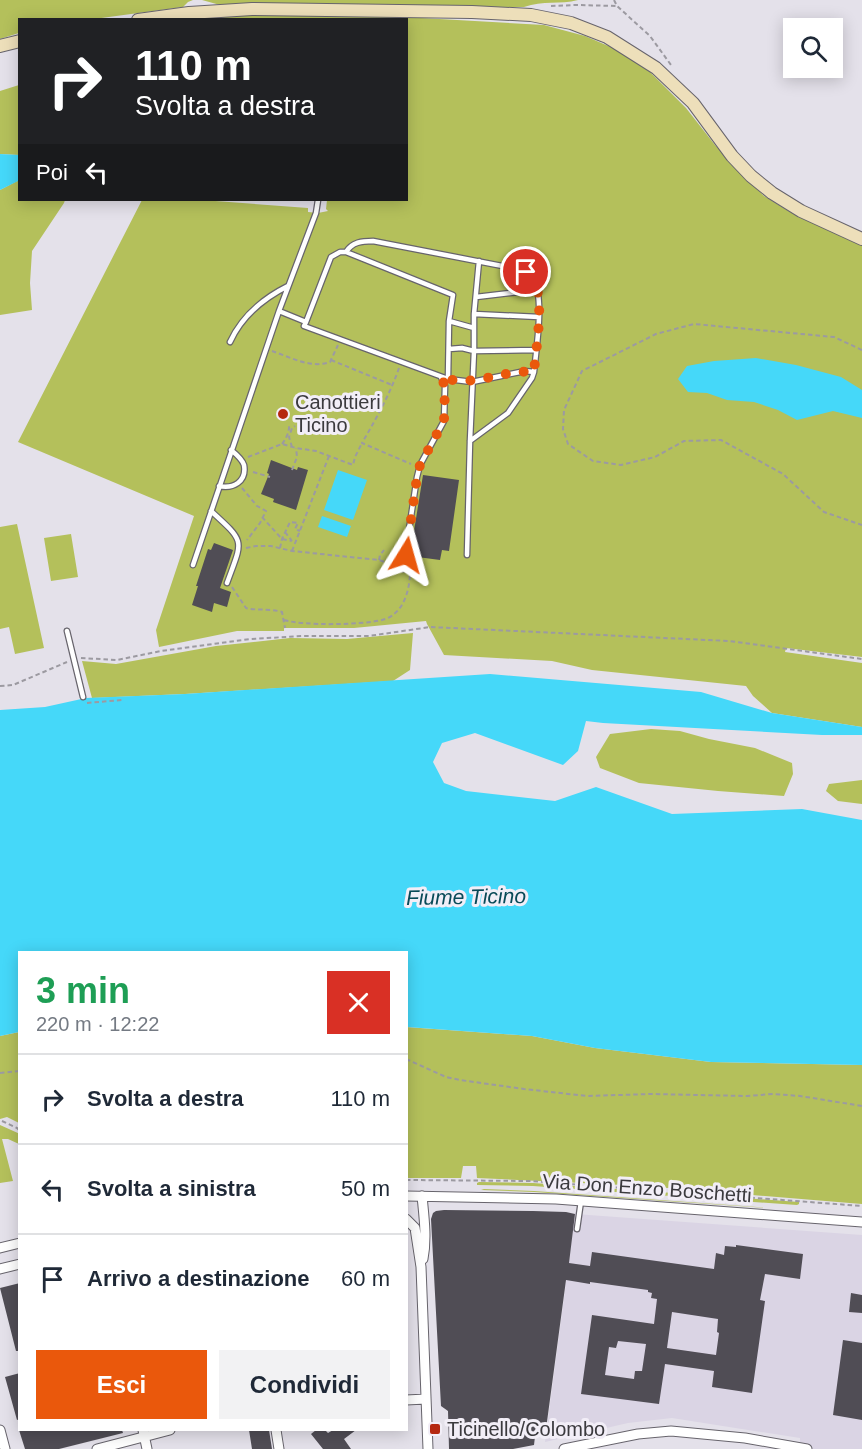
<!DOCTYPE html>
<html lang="it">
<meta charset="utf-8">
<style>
body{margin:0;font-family:Arial,sans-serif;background:#f2f2f3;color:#1f2937;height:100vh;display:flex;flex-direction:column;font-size:22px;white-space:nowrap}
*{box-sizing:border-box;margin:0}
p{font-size:20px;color:#747a83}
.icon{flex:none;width:33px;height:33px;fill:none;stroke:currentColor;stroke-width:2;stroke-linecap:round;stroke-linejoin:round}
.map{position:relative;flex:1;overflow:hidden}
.side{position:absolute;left:18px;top:951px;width:390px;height:480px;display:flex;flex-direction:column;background:#fff;border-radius:0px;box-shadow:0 3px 15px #0003}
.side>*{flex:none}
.hud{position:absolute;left:18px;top:18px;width:390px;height:183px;border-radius:0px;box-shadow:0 3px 15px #0003;background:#202124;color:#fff;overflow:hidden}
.buttons{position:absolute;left:783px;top:18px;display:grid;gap:12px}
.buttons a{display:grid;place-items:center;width:60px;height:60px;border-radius:0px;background:#fff;box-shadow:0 3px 15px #0003;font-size:30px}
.pin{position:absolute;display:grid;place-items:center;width:51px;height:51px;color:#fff;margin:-26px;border:3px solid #fff;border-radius:50%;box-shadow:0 2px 6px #0007}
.me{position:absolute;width:66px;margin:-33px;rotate:8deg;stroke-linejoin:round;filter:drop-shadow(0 0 4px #0008)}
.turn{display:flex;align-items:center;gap:21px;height:126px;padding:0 18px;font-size:27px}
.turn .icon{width:78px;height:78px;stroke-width:2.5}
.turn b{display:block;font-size:42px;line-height:51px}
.then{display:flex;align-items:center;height:57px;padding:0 18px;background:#0003;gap:12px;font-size:22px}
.round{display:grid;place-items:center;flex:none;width:63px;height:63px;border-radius:0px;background:#f2f2f3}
.head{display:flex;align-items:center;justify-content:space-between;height:102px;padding:0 18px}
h1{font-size:36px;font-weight:800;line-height:45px;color:#1e9e55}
.primary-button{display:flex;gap:12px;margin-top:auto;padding:12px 18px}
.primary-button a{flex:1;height:69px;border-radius:0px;background:#ea580c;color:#fff;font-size:24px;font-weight:800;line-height:69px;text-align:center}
.primary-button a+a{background:#f2f2f3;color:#1f2937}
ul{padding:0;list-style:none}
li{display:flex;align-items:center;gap:18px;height:90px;padding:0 18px;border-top:2px solid #e0e1e3}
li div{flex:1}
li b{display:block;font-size:22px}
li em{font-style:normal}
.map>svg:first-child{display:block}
</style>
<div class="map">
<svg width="862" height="1449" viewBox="0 0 862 1449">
<rect width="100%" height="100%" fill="#e4e1ea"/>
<path fill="#dad4e4" d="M575 1214 862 1235V1449H800V1438L672 1418 628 1423 545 1442Z"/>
<path fill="#b4c05b" d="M0 0H193L188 2 183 7 94 19 20 20 19 33 0 39Z
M202 0H578C560 5 543 0 524 7L220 5Z
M312 14 369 15 544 25 585 36 620 51 650 72 686 108 715 145 764 196 790 212 862 245V657L786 648 785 652 862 663V727L772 713 753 696 746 686 592 670 552 661 444 655 427 624 426 621 354 628H284V631H237L159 647 156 630 194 516 18 442 142 200H202L308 208V212L318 213 328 211 326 209 327 200H406V20H219L211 16Z
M19 85V155L0 154V91Z
M19 180 20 200H65L64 203 32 251 30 283 32 310 0 315V190Z
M17 524 44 648 15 654 9 627 0 629V527Z
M71 534 78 577 51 581 44 538Z
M413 633 410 670 393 681 185 694 92 698 82 661 116 664 216 646 290 638 347 639Z
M651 729 680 731 709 739 755 748 792 763 793 774 784 796 718 791 639 783 600 768 596 757 610 734Z
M862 780V804L838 801 826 791 829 784Z
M406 1027 532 1036 595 1048 711 1062 862 1065V1204L644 1186 477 1178 476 1166H463L461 1178H407Z
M19 1032 20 1122 19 1123 7 1117 0 1119V1036Z
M0 1125 20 1134 19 1144 8 1139H2L13 1181 0 1183Z
M479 1182 533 1183 799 1202V1204L797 1205 533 1186 477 1185V1183Z
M484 1189 534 1191 797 1210 534 1192 481 1190Z"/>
<path fill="#45d8f9" d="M0 154 19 155 20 180 0 190Z
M756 358 796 365 841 377 862 390V418L833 411 797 420 778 410 754 402 727 400 707 393 688 392 678 379 687 366 714 361Z
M338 470 367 480 353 520 324 510Z
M322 516 351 526 347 537 318 527Z
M490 674 701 692 772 713 862 727V735H822L603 723 586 721 578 751 563 765 475 733 442 743 433 762 444 783 466 791 555 801 596 787 672 814 802 809 862 820V1065L711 1062 595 1048 532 1036 407 1027 406 952H20L19 1032 0 1036V710L45 707 86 698 185 694Z"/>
<path fill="#504d55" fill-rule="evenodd" d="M271 460 297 470 298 467 308 470 296 510 273 502 274 499 261 494 269 474 267 473Z
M423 475 459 480 449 551 442 550 440 560 410 556Z
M214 543 233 550 220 588 231 592 227 607 214 603 212 612 192 605 198 586H196L208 549 211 550Z
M444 1210 533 1211 566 1212 575 1214 569 1263 590 1266 592 1252 714 1269 716 1253 724 1255 725 1246 736 1247V1245L803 1254 800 1279 765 1274 760 1300 765 1301 752 1393 712 1387 714 1371 665 1364 659 1404 581 1394 592 1315 654 1324 657 1299 651 1298 652 1293 648 1292V1290L590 1282V1284L566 1280 546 1429 536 1428 534 1445 513 1449H449L448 1411 441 1406 431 1219 433 1213 436 1211ZM672 1312 718 1319 717 1332 719 1333 716 1355 667 1348ZM618 1341 646 1344 642 1371H635L634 1379 605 1375 609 1347 616 1348Z
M20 1283V1351H16L0 1288Z
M851 1293 862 1295V1313L849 1312Z
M843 1340 862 1343V1420L833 1415Z
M20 1373V1419L17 1420 5 1377Z
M19 1430H122L123 1433 59 1449H25Z
M249 1430H269L272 1449H252Z
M316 1430H325L328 1433 333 1430H356L344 1439 351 1449H323L311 1434Z"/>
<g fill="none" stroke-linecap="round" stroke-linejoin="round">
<g stroke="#67646c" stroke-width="7">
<path id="lane" d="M346 252C352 242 362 241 373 241L518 269C524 271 529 274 533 279 545 296 536 351 534 372L532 378 508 413 470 441
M476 297 537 290
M279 311 306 322 304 326 448 379 449 321 453 295 346 252H340L331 257 306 322
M474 314 539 317
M449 321 474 328V351L536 350
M474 328V314L479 261
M230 342C242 316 262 299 288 286
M449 349 462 348 474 351 470 441 467 555
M448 379 472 382 525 371 534 372
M219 486C233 489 247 482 244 465 242 459 236 454 231 450
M211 511C246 543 243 539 227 583
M193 565 279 311 316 213 318 200
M403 569 417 477 420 465 444 421 445 386 441 377
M67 631 83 697
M577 1229 581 1201"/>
</g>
<g stroke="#67646c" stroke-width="11">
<path id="street" d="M406 1196 556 1199 862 1222
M422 1196C424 1217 427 1238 423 1259
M406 1219 415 1228 421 1267 428 1449
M0 1248 20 1243
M0 1269 20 1264
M406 1400 426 1399
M0 1430 5 1449
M143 1430 147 1449
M276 1430 279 1449
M97 1449 170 1430
M564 1449 638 1434 671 1431 745 1438 807 1449"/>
</g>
<g stroke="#67646c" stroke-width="14">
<path id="secondary" d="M138 20 189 13 252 9 472 12 531 15 571 23 607 37 656 68 693 103 732 156 751 176 772 193 801 211 862 239
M0 46 20 41"/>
</g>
<path stroke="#9c9aa1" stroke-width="2" stroke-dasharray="4.5 3" stroke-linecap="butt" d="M614 0 617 6 650 36 671 65
M551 6 576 5 617 6
M862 350 834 337 694 324 656 334 582 371 564 410 563 429 568 444 593 461 621 465 655 457 684 441 721 440 783 474 824 512 862 525
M272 351C290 357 311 369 330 362L338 345
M331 360 392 385
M399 368C390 394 376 419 362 443L411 464
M282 444C286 439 290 431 289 424
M292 447 289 437 292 428 295 426
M248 457 282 444 296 448 316 451 353 465 355 457 362 443
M292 470 297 457 296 448
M253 472 270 477
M242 488 257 506 266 511 260 523 247 540
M262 517 282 539 292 541
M285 532 292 541
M246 548 256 546H271L292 551 379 560 396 566
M280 548 282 539 290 522 298 523 295 529 300 531
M292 551 329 456
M379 560 380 555 384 550
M232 587 246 608C257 611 269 608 282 612L285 628
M284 620C304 626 361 625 382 620 386 619 391 617 394 614 406 605 410 585 410 572
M81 658 117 660 161 651 250 639 303 636H369L430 627 729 641 862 659
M0 686 13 685 67 662
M87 703 122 700
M406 1059 446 1077 460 1080 524 1089 587 1096 651 1094 747 1096 773 1094 800 1096 862 1106
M0 1073 20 1071
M2 1121 17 1128 20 1131
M406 1180 530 1181 862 1206"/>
<use href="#lane" stroke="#fff" stroke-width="4.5"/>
<use href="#street" stroke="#fff" stroke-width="9"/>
<use href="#secondary" stroke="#eddfba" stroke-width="12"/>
</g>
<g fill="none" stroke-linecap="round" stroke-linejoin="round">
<path stroke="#ea580c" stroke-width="10" stroke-dasharray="0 18" d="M406 555 417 477 420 465 444 421 445 386 441 377C472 389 502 369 534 372 536 348 544 304 535 283 533 278 529 275 526 272"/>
</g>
<g fill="#b52810" stroke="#f2eef7" stroke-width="2">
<circle cx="283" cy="414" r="6"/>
<rect x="429" y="1423" width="12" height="12" rx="3"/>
</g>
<g text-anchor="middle" stroke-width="6" stroke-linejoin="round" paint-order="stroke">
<g font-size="20" fill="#3b3a3e" stroke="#f2eef7" text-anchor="start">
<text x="295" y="409">Canottieri<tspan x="295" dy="23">Ticino</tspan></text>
<text x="447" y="1436">Ticinello/Colombo</text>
</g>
<g font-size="20" fill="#3b3a3e" stroke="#f2eef7">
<text transform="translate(647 1188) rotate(4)" y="7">Via Don Enzo Boschetti</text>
</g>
<g font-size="21" font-style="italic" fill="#094a58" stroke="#f2eef7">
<text transform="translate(466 897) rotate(-1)" y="7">Fiume Ticino</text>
</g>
</g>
</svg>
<div class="buttons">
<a><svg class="icon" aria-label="search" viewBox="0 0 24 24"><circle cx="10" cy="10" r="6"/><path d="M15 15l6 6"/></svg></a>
</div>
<div class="pin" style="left:526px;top:272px;background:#d93025"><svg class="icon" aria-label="arrive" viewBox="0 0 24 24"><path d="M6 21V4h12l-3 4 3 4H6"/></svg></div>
<svg class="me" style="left:406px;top:555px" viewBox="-20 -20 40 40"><path d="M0-17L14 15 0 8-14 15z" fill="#ea580c" stroke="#fff" stroke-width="4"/></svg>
<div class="hud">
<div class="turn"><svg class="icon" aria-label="right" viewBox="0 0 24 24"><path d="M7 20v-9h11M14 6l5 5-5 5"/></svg><div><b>110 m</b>Svolta a destra</div></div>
<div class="then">Poi<svg class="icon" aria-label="left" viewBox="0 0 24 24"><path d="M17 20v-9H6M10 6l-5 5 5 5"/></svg></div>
</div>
<section class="side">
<div class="head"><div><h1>3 min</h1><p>220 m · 12:22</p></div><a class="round" style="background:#d93025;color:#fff"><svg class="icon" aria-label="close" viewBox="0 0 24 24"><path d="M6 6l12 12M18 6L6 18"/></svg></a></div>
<ul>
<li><svg class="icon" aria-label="right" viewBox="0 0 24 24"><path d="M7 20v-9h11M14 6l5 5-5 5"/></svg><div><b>Svolta a destra</b></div><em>110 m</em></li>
<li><svg class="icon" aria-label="left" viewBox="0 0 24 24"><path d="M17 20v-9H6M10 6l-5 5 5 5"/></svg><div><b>Svolta a sinistra</b></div><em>50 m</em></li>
<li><svg class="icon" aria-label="arrive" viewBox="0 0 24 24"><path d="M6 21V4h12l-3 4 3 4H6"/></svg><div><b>Arrivo a destinazione</b></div><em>60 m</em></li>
</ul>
<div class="primary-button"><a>Esci</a><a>Condividi</a></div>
</section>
</div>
